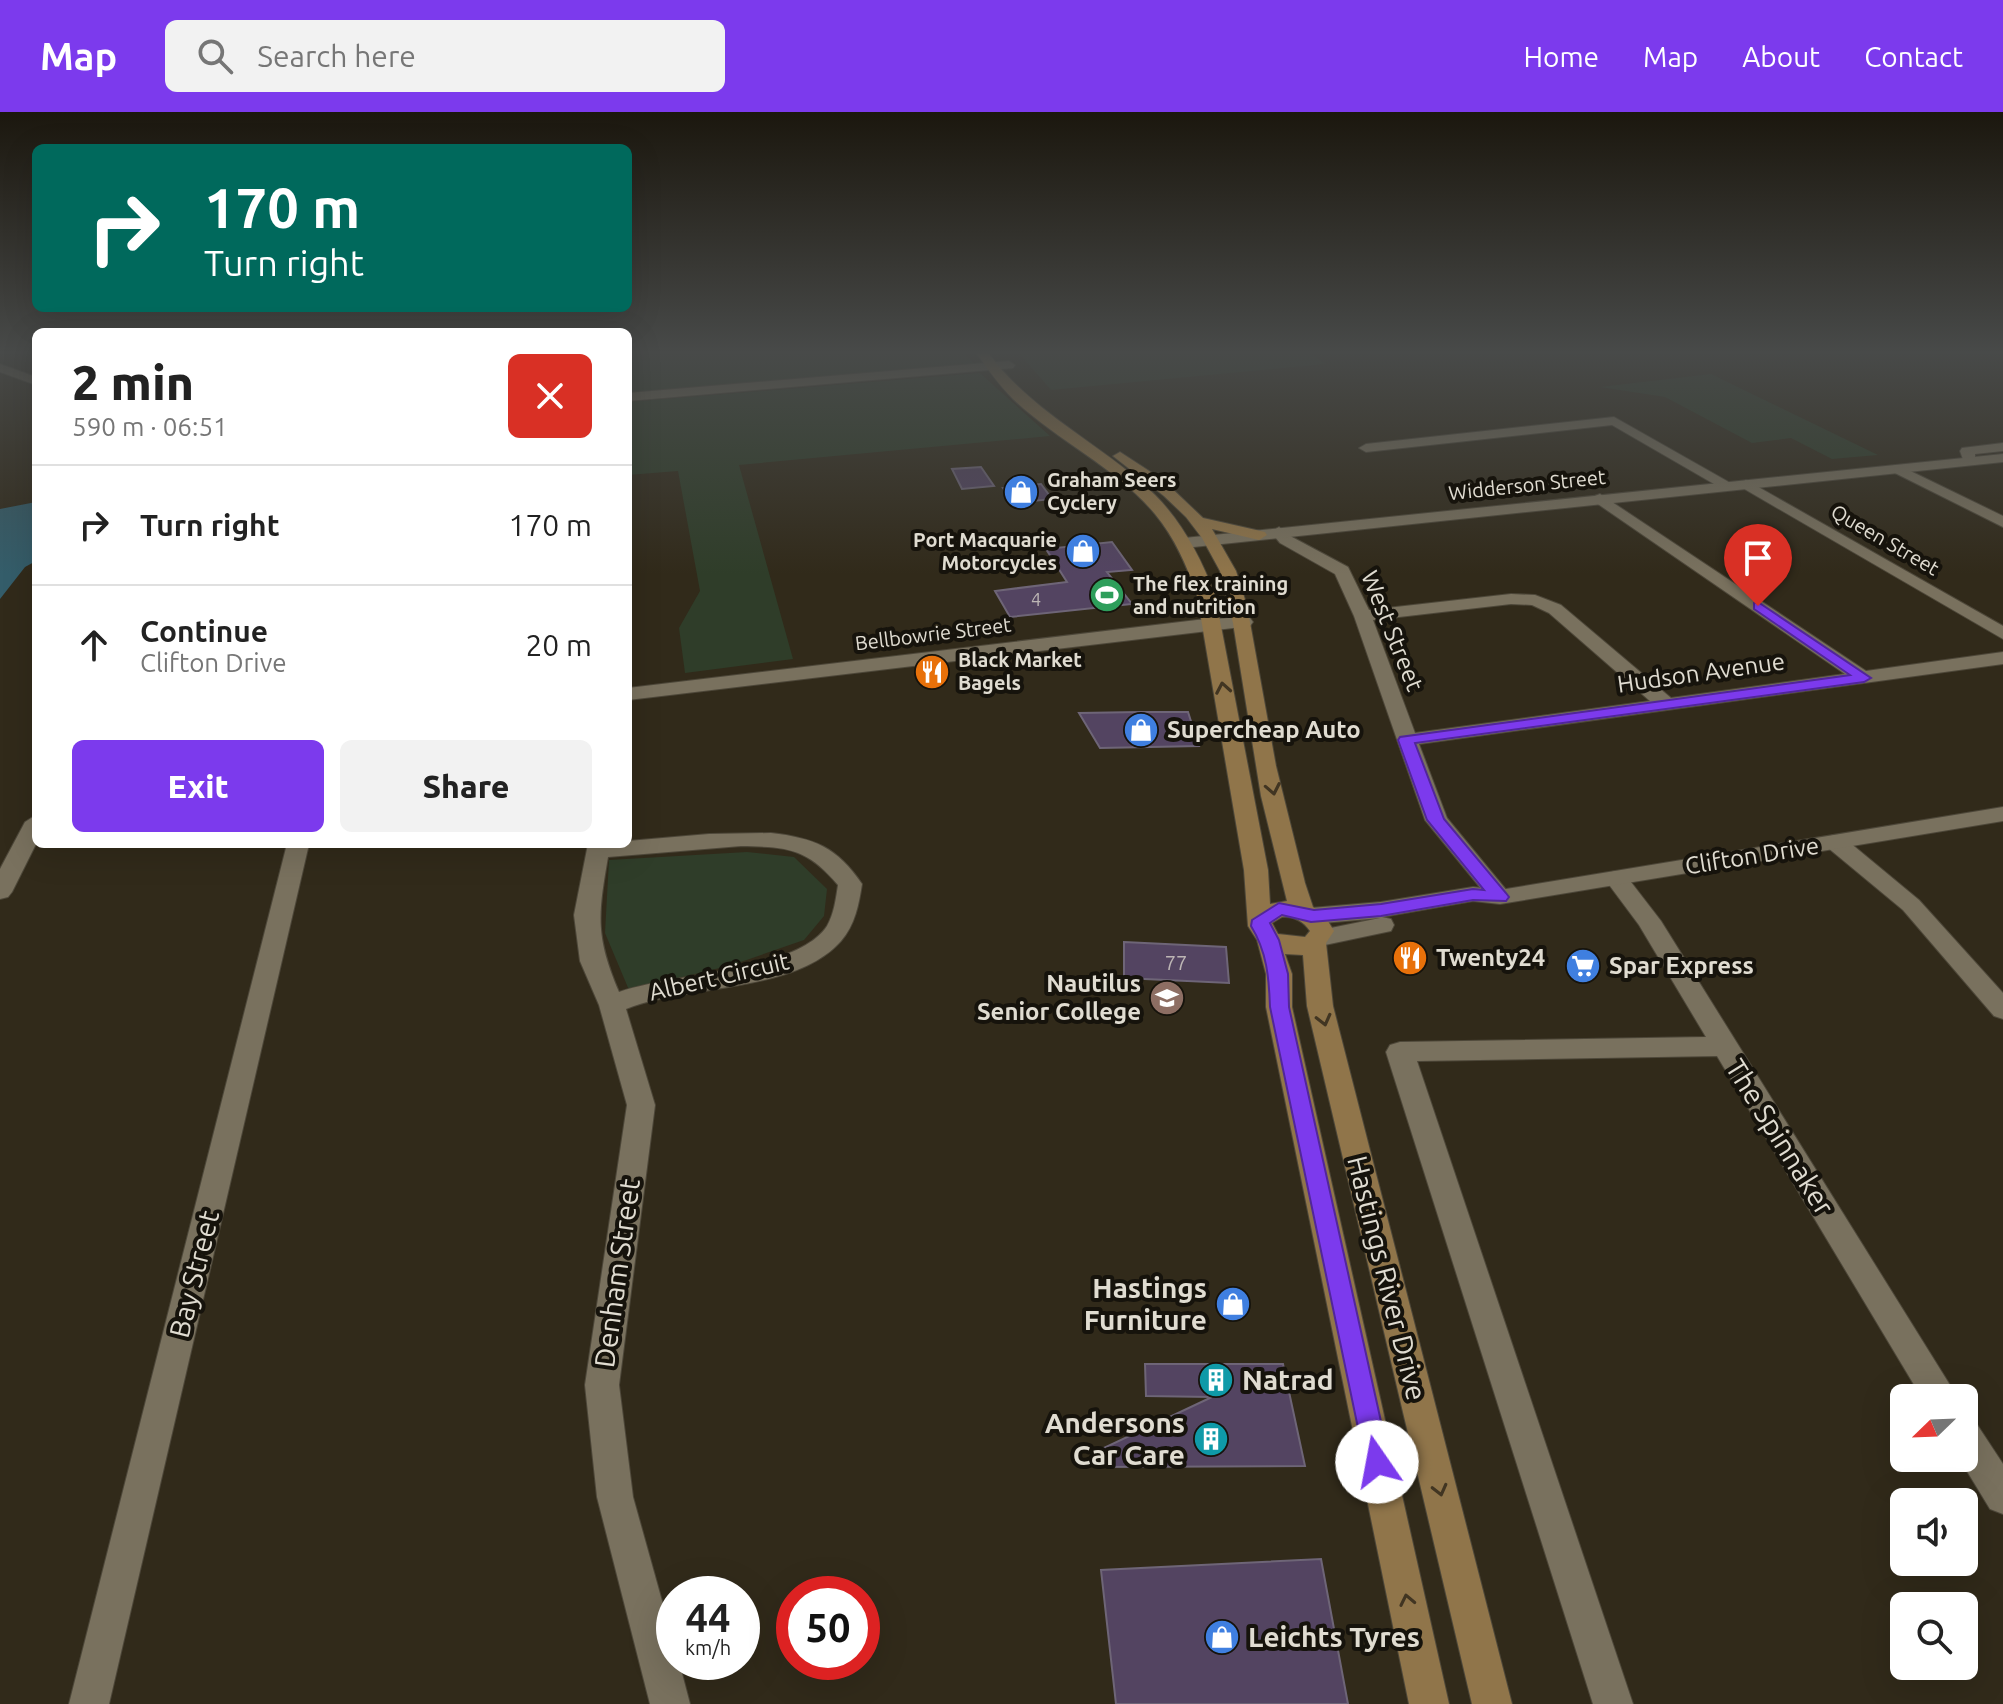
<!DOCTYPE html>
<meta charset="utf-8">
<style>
body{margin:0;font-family:Ubuntu,sans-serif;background:#f2f2f2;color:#222;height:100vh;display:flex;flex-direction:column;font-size:30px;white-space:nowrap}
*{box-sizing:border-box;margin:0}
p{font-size:26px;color:#767676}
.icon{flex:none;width:44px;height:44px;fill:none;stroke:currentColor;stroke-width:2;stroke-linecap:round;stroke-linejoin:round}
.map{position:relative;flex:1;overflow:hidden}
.sheet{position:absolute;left:32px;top:216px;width:600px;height:520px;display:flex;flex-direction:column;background:#fff;border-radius:12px;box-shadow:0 8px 32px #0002}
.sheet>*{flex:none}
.hud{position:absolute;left:32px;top:32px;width:600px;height:168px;border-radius:12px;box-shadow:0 8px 32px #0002;background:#00695c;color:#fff;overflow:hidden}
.needle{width:52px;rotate:247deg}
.tools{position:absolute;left:1890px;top:1272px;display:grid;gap:16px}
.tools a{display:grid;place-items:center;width:88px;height:88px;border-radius:12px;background:#fff;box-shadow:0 8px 32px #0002;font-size:40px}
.speed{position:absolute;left:656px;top:1464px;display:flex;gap:16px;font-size:40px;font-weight:700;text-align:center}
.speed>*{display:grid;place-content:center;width:104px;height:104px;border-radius:50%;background:#fff;box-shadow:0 8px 32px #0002;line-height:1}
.speed small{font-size:20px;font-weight:400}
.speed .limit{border:12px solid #d22;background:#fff;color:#111}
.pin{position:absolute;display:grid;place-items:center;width:68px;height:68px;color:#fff;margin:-82px -34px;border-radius:50% 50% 50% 0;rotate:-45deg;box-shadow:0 0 8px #0007}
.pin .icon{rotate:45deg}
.me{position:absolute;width:88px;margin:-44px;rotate:348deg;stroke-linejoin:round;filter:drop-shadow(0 0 6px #0008)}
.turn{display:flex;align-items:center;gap:28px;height:168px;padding:0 40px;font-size:36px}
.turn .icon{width:104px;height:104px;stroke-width:2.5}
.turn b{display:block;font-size:56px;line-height:68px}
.round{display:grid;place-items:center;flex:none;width:84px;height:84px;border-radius:12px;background:#f2f2f2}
.overview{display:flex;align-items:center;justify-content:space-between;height:136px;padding:0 40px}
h1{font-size:48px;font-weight:800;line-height:60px}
.action{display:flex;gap:16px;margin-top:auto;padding:16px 40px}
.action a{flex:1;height:92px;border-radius:12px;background:#7c3aed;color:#fff;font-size:32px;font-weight:800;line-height:92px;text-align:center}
.action a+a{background:#f2f2f2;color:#222}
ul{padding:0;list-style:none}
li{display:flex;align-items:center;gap:24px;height:120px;padding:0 40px;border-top:2px solid #e0e0e0}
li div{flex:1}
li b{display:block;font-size:30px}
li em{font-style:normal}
header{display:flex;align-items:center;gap:48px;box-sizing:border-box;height:112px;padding:0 40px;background:#7c3aed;color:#fff}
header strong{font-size:38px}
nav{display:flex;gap:44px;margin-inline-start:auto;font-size:28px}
.search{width:560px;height:72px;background:#f2f2f2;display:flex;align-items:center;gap:20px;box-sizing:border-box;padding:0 28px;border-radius:12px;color:#767676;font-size:30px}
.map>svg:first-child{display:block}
</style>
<header>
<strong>Map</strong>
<div class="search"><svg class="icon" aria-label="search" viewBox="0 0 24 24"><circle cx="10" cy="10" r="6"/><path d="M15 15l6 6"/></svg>Search here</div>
<nav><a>Home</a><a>Map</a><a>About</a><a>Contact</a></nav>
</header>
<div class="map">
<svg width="2003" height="1592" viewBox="0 0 2003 1592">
<rect width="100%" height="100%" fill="#312a1a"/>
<path fill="#2f3d29" d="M628 239H961L975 252 628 281Z
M1017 239H1307L1326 252 1051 278Z
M980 261 1050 324 739 353 793 547 685 561 679 516 700 479 678 359 628 363V290Z
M1711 262 1878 343 1832 347 1791 326 1752 331 1665 285 1600 275Z
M747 740 794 745 827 777 824 804 804 828 732 853 629 878 605 821 609 748Z"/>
<path fill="#345d6a" d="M36 390V449L25 455 0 487V397Z"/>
<path fill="#534461" stroke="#6e6577" stroke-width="2" d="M981 355 994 374 962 377 952 357Z
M1041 372 1052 387 1014 391 1003 376Z
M1112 430 1132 458 1107 460 1132 492 1010 505 995 479 1067 470 1046 437Z
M1140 600H1188L1199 634 1100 636 1079 601Z
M1124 830 1226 835 1229 871 1124 866Z
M1145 1252H1283L1305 1354 1094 1355 1091 1342 1212 1285 1146 1284Z
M1321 1447 1348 1592H1116L1101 1458Z"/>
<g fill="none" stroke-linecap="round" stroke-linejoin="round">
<g stroke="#4d4739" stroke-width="2">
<path id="minor" d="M1009 249 1015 253 1013 256 628 289V281Z
M1614 305 1734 373 1731 376H1721L1612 313 1366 340 1359 336 1366 332Z
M2003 331V339L1975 342V353H1965L1960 339 1962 336Z
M1898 353 2003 404V415L1893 360V354Z
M1746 368 2003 514V527L1741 375 1739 372Z
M1600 382 1866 559 2003 540V552L1419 632 1447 706 1512 785 1508 790H1492L1425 708 1354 504 1335 462 1280 431 1271 420 1279 415 1292 425 1348 455 1369 498 1511 482 1535 483 1561 493 1671 586 1845 562 1595 390V384ZM1511 492 1532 493 1549 501 1650 589 1415 621 1373 508Z
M1244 505 1250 506 1253 510 1250 514 628 588V576L1197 508Z
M36 703V732L12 780 8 785 0 787V757L25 710Z
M771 721C814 726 837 735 862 772 859 792 855 813 841 829 795 881 689 872 626 897L655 993 619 1273 633 1385 674 1532V1550H679L690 1592H650L597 1385 585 1273 627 993 599 893 580 849 574 803 588 732H628V729L709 722ZM741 734C788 735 807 736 838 773 836 786 834 802 827 814 797 860 671 861 619 880 595 824 598 803 608 745Z
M1835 723 1843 725 1919 788 2003 881V907L1994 904 1903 798 1827 735 1824 730 1827 725Z
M1616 759 1624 761 1661 809 1958 1286H1922L1717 944 1417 949 1633 1592H1593L1386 940 1390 933 1400 930 1706 925 1639 813 1604 766 1608 761Z
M1964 1306 1976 1311 2003 1352V1402L1990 1397 1959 1346H1964Z"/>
</g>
<g stroke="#4d4739" stroke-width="2">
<path id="tertiary" d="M0 252 36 265V273L0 260Z
M2003 342V350L1184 436 1176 431 1184 426Z
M2003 695V709L1500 792 1473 789 1382 805 1391 807 1394 813 1391 819 1320 834 1311 832 1308 826 1311 820 1380 806 1311 812 1302 809 1299 804 1302 799 1311 796 1381 790 1473 775 1500 778Z
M287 732H309L109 1592H69Z"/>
</g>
<g stroke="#4d4739" stroke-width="2">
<path id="secondary" d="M975 239H987C1031 301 1101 331 1155 383 1183 411 1201 446 1215 483L1268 758 1270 792 1287 789 1261 684 1233 511 1220 459 1202 426 1186 405 1164 384 1113 344 1120 340 1163 368 1203 406 1265 420 1267 423 1259 428 1212 417 1236 459 1247 494 1276 654 1305 771 1313 795 1326 806 1334 819 1326 831 1333 894 1512 1592H1472L1307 894 1303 843 1285 842 1292 862V895L1449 1592H1409L1266 895V862L1257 828 1248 814 1244 758 1197 483C1187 454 1175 426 1155 402 1116 355 1057 329 1013 287 998 272 987 256 975 239ZM1282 805C1294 804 1303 809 1310 819L1305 825 1278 822 1272 811Z"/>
</g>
<use href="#minor" fill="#79715e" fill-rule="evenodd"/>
<use href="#tertiary" fill="#79715e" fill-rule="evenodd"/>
<use href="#secondary" fill="#90754a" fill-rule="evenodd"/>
</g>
<defs><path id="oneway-chevron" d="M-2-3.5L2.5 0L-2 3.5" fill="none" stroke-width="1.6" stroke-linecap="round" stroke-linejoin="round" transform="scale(2)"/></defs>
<g stroke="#413522">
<use href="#oneway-chevron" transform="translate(1223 576) rotate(-100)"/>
<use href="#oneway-chevron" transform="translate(1273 677) rotate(79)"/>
<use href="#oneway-chevron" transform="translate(1324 908) rotate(76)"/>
<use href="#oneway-chevron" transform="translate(1440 1378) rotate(76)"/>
<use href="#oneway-chevron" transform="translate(1407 1488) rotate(-102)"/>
</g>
<linearGradient id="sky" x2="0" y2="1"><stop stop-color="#1b170e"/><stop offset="0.52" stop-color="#484a49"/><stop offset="1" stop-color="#484a49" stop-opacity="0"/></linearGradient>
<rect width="2003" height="462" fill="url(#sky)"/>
<path fill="#7c3aed" stroke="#51269a" stroke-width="2" d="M1758 490 1871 566 1864 570 1415 631 1444 707 1506 781 1509 785 1506 789 1473 788 1381 804 1311 810 1282 803 1270 811 1279 828 1288 862 1289 895 1390 1350 1386 1359 1377 1362 1367 1359 1270 895C1269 866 1267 840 1251 814L1252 808 1279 791 1314 798 1381 792 1473 777 1484 778 1427 708 1398 628 1400 625 1850 563 1754 497V491Z"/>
<defs>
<g id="shop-disc" transform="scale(1.8)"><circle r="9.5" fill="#3f7fe0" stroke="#16130c"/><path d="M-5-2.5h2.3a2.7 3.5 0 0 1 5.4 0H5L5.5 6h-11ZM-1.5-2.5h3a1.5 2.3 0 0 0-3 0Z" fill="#fff"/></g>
<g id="stadium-disc" transform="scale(1.8)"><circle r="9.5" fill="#2e9e5b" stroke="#16130c"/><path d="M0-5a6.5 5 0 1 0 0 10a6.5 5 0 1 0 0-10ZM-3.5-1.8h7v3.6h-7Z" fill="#fff"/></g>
<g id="restaurant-disc" transform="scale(1.8)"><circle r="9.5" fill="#e8710a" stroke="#16130c"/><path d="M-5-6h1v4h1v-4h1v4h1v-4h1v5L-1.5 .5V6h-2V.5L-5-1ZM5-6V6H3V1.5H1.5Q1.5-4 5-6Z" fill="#fff"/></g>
<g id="supermarket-disc" transform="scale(1.8)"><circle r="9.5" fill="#3f7fe0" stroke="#16130c"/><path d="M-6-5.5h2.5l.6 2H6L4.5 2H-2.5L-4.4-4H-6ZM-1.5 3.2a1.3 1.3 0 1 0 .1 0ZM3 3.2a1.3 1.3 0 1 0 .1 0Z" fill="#fff"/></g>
<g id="university-disc" transform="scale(1.8)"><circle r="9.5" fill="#8d6e63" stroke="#16130c"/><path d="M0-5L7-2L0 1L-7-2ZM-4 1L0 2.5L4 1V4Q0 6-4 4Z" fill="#fff"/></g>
<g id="building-disc" transform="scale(1.8)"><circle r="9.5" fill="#0f9aa8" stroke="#16130c"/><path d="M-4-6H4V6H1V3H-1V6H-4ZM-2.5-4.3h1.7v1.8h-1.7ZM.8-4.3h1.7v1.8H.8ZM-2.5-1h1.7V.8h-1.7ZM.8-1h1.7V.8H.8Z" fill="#fff"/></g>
</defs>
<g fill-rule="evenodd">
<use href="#shop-disc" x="1021" y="380"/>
<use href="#shop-disc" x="1083" y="439"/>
<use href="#stadium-disc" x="1107" y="483"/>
<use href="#restaurant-disc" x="932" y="560"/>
<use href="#shop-disc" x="1141" y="618"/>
<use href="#restaurant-disc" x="1410" y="846"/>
<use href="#supermarket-disc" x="1583" y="854"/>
<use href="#university-disc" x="1167" y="886"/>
<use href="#shop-disc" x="1233" y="1192"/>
<use href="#building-disc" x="1216" y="1268"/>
<use href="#building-disc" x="1211" y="1327"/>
<use href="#shop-disc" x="1222" y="1525"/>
</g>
<g text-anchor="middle" stroke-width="8" stroke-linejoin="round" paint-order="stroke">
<g font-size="18" fill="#bdb6b5">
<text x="1036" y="494">4</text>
</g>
<g font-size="20" font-weight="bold" fill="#e0dcd1" stroke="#16130c" text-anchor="start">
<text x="1047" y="375">Graham Seers<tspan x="1047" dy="23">Cyclery</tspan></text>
<text x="1057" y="435" text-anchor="end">Port Macquarie<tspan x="1057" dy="23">Motorcycles</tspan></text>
<text x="1133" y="479">The flex training<tspan x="1133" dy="23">and nutrition</tspan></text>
<text x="958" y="555">Black Market<tspan x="958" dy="23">Bagels</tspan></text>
</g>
<g font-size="20" fill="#e0dcd1" stroke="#16130c">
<text transform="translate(1527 373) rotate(-6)" y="7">Widderson Street</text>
<text transform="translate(1885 428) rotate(30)" y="7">Queen Street</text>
<text transform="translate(933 522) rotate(-7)" y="7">Bellbowrie Street</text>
</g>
<g font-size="20" fill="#bdb6b5">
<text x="1176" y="858">77</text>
</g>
<g font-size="24" fill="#e0dcd1" stroke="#16130c">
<text transform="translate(1392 519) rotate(68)" y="8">West Street</text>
<text transform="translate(1701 561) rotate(-8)" y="8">Hudson Avenue</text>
<text transform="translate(1752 744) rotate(-9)" y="8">Clifton Drive</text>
<text transform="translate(719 865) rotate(-13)" y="8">Albert Circuit</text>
</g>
<g font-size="24" font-weight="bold" fill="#e0dcd1" stroke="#16130c" text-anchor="start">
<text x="1167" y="626">Supercheap Auto</text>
<text x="1436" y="854">Twenty24</text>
<text x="1609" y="862">Spar Express</text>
<text x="1141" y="880" text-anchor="end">Nautilus<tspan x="1141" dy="28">Senior College</tspan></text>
</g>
<g font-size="28" fill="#e0dcd1" stroke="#16130c">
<text transform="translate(1780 1025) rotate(58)" y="10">The Spinnaker</text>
<text transform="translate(617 1161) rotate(-82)" y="10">Denham Street</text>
<text transform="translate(194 1162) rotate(-76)" y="10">Bay Street</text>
<text transform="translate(1387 1166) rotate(76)" y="10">Hastings River Drive</text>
</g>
<g font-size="28" font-weight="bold" fill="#e0dcd1" stroke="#16130c" text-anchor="end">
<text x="1207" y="1186">Hastings<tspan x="1207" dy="32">Furniture</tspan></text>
<text x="1242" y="1278" text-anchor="start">Natrad</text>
<text x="1185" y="1321">Andersons<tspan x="1185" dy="32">Car Care</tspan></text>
<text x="1248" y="1535" text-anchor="start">Leichts Tyres</text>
</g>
</g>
</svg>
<div class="tools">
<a><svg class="needle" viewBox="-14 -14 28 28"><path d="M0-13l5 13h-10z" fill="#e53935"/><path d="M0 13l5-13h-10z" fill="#767676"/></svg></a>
<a><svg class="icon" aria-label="sound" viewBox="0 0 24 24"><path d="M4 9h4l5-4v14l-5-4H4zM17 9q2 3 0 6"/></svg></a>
<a><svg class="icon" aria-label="search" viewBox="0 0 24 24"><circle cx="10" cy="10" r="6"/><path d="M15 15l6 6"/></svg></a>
</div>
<div class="speed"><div>44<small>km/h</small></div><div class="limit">50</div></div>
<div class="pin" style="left:1758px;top:494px;background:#d93025"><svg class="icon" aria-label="arrive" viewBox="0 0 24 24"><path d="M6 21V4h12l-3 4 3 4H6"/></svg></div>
<svg class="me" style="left:1377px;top:1350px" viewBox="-20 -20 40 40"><circle r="19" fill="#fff"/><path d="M0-13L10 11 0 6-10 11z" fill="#7c3aed"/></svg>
<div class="hud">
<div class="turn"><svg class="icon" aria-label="right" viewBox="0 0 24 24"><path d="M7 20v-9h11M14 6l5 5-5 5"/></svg><div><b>170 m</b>Turn right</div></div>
</div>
<section class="sheet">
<div class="overview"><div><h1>2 min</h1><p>590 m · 06:51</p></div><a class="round" style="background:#d93025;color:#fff"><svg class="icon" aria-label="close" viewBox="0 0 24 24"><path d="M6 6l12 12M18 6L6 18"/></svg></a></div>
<ul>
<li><svg class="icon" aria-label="right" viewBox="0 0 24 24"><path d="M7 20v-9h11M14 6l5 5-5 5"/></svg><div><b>Turn right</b></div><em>170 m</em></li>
<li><svg class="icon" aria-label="ahead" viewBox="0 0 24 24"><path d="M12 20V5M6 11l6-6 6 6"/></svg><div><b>Continue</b><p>Clifton Drive</p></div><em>20 m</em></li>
</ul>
<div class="action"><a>Exit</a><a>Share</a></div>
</section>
</div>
